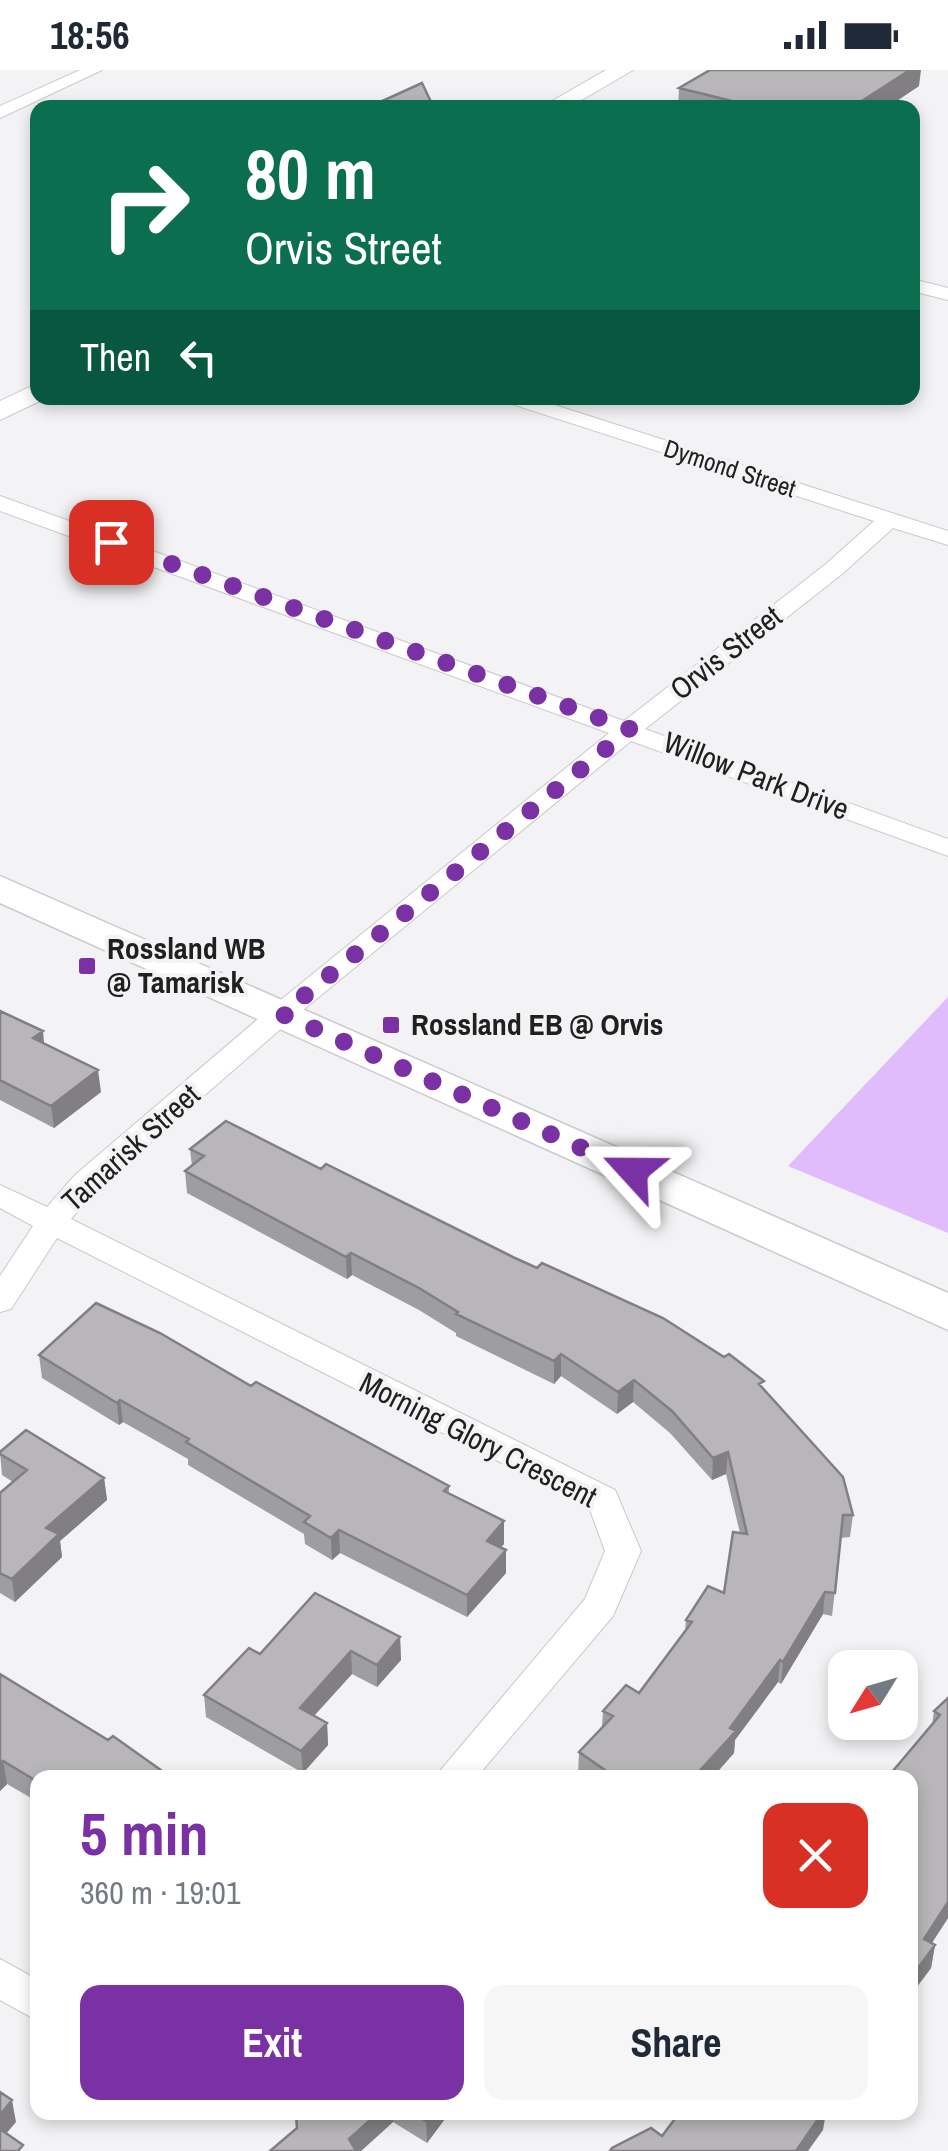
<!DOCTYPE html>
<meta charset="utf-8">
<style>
body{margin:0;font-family:"Archivo Narrow",sans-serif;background:#f6f6f7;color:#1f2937;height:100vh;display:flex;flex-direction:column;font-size:38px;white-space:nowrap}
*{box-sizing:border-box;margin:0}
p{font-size:32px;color:#747a83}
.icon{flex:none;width:55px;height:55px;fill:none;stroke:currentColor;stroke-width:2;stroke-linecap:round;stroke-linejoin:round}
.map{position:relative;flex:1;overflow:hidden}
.drawer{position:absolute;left:30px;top:1700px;width:888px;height:350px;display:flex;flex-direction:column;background:#fff;border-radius:20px;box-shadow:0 5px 15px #0003}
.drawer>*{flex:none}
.top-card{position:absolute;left:30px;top:30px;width:890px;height:305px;border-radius:20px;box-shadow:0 5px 15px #0003;background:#0b6e4f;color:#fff;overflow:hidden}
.needle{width:65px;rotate:233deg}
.controls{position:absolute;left:828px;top:1580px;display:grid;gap:20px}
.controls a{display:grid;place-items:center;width:90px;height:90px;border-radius:20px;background:#fff;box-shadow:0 5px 15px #0003;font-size:50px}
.pin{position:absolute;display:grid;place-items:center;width:85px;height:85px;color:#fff;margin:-42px;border-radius:20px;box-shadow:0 5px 15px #0006}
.me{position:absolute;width:110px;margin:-55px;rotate:294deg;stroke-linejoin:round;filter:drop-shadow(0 0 8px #0008)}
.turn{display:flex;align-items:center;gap:35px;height:210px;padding:0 50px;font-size:45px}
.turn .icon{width:130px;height:130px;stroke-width:2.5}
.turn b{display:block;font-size:70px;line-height:85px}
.then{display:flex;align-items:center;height:95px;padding:0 50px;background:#0003;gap:20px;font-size:38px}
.round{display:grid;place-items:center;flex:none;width:105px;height:105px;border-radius:20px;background:#f6f6f7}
.summary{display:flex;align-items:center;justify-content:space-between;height:170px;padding:0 50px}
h1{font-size:60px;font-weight:800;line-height:75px;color:#7a31a4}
.cta{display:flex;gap:20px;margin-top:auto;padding:20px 50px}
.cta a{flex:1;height:115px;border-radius:20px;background:#7a31a4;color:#fff;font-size:40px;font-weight:800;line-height:115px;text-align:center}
.cta a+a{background:#f6f6f7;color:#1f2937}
.status{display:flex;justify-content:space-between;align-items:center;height:70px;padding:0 50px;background:#fff;direction:ltr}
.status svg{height:28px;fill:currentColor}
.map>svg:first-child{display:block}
</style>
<div class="status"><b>18:56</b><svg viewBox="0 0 49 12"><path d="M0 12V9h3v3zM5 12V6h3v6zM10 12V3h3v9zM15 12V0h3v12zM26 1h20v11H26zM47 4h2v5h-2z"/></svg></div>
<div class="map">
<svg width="948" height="2081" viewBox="0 0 948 2081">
<rect width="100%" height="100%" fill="#f3f2f4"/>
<path fill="#e1bcfd" d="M948 927V1163L788 1096Z"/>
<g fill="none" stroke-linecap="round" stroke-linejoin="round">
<g stroke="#cbc9cc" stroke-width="2">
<path id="minor" d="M80 0H102L0 48V36Z
M912 209 948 218V230L912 221Z
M502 328H533L948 461V475L893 458 842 504 645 659 948 769V786L631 671 292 949 97 1119 71 1149 615 1420 641 1481 613 1546 476 1708H434L585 1529 605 1481 589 1437 57 1168 11 1239 0 1242V1206L33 1156 0 1138V1115L47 1137 75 1105 272 937 609 663 0 441V426L624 651 826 494 874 451 506 332Z
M0 1889 38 1910V1951L0 1930Z"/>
</g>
<g stroke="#cbc9cc" stroke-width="2">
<path id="tertiary" d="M606 0H633L568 38H540Z
M38 313V328H46L0 350V331Z"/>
</g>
<g stroke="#cbc9cc" stroke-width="3">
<path id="secondary" d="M0 806 948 1223V1260L0 833Z"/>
</g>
<use href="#minor" fill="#fff" fill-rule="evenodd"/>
<use href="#tertiary" fill="#fff" fill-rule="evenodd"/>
<use href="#secondary" fill="#fff" fill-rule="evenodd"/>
</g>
<path fill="#9e9d9f" d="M919 16 886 38H678L679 18Z
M0 941 44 973 101 1022 54 1058 0 1030Z
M190 1079 764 1319 853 1445 850 1467 841 1468 832 1546 823 1544 781 1614 778 1612 735 1670 734 1683 712 1708H582L578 1705 579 1682 602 1657 603 1641 639 1623 685 1562 686 1550 724 1523 740 1463 726 1404 712 1410 670 1363 633 1332 617 1344 561 1306 554 1314 456 1266V1263L419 1240 352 1205 347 1209 187 1123 185 1101 192 1096Z
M39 1285 251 1316 449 1416V1424L504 1451V1474L500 1478 506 1480V1503L467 1547 340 1483 332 1490 305 1474 304 1464 188 1395V1389L123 1352 119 1355 42 1308Z
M0 1382 104 1408 107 1430 60 1471 62 1487 15 1532 0 1523V1423L13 1412 2 1405Z
M400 1567 401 1590 377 1617 352 1604 314 1646 327 1653 328 1675 303 1703 206 1647 204 1625Z
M0 1604 108 1670 172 1708H38V1732L7 1714 0 1721Z
M948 1628V1848L932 1873 935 1875 931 1898 910 1926V1708L932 1655 934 1641Z
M302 2042H450L427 2073 393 2052 361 2081H270L297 2058Z"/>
<path fill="#817f82" d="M910 0H921L919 16 886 38H851Z
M43 961 45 983 33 968Z
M98 1000 101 1022 54 1058 51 1036Z
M351 1183 352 1205 347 1209 346 1187Z
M561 1284V1306L554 1314V1291Z
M634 1310 633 1332 617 1344 618 1322Z
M120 1330 123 1352 119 1355 117 1333Z
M728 1382 726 1404 712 1410 713 1388Z
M104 1408 107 1430 60 1471 62 1487 15 1532 12 1509 46 1458Z
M504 1451V1474L487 1493V1471Z
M339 1460 340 1483 332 1490 331 1468Z
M506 1480V1503L467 1547V1525Z
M825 1522 823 1544 781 1614 783 1592Z
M400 1567 401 1590 377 1617V1595Z
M351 1581 352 1604 301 1660 300 1638Z
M780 1590 778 1612 735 1670 734 1683 712 1708H693Z
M327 1653 328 1675 303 1703 301 1681Z
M3 1691 7 1714 0 1721V1695Z
M948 1832V1848L920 1891 924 1869Z
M935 1875 931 1898 910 1926V1909Z
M12 2030 16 2052 0 2071V2045Z
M379 2042H393V2052L361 2081H350L349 2069Z
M433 2042H450L427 2073 426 2051Z
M823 2042H826L823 2060 808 2081H796Z"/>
<path fill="#b8b6b9" stroke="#817f82" stroke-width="2.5" d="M710 0H910L851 38H760L679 18Z
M422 13 432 34 425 38H367Z
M0 941 43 961 33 968 98 1000 51 1036 0 1010Z
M226 1051 321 1099 326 1094 515 1188 537 1198 542 1193 663 1248 724 1287 729 1284 764 1311 759 1314 843 1407 853 1445H843L835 1523 825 1522 783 1592 780 1590 730 1658 736 1661 693 1708H598L605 1700 579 1682 613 1646 603 1641 626 1615 639 1623 692 1552 686 1550 708 1516 724 1523 733 1462 747 1464 728 1382 713 1388 672 1341 634 1310 618 1322 561 1284 554 1291 456 1244 458 1242 419 1218 351 1183 346 1187 185 1101 204 1086 190 1079Z
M96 1233 160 1263 251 1316 256 1312 449 1416 444 1421 504 1451 487 1471 506 1480 467 1525 339 1460 331 1468 304 1452 310 1446 186 1372 189 1369 120 1330 117 1333 39 1285Z
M26 1360 104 1408 46 1458 59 1464 12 1509 0 1503V1423L27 1400 0 1384V1382Z
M315 1523 400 1567 377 1595 351 1581 300 1638 327 1653 301 1681 204 1625 249 1578 260 1584Z
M0 1604 108 1670 113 1666 172 1708H38V1712L3 1691 0 1695Z
M948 1628V1832L924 1869 935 1875 910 1909V1708H887L940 1645 934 1641Z
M0 2022 12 2030 0 2045Z
M302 2042H379L349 2069 356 2081H270L297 2058 296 2046Z
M412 2042H433L426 2051Z
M680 2042H823L796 2081H610L612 2078 651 2058 662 2066Z
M0 2059 23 2075 18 2081H0Z"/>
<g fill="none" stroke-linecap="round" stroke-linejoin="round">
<path stroke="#7a31a4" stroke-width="18" stroke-dasharray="0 32.4" d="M111 472 630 659 282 944 633 1101"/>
</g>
<g fill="#7a31a4" stroke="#f3f2f4" stroke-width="4">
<rect x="77" y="886" width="20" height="20" rx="5"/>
<rect x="381" y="945" width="20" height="20" rx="5"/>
</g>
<g text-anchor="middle" stroke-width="8" stroke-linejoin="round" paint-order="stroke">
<g font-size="25" fill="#202021" stroke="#f3f2f4">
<text transform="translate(730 398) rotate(18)" y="9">Dymond Street</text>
</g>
<g font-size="30" fill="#202021" stroke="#f3f2f4">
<text transform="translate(726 583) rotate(-38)" y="10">Orvis Street</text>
<text transform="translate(756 706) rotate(21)" y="10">Willow Park Drive</text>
<text transform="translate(131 1078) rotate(-42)" y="10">Tamarisk Street</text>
<text transform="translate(478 1370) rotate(27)" y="10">Morning Glory Crescent</text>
</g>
<g font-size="30" font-weight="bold" fill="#202021" stroke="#f3f2f4" text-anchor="start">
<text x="107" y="889">Rossland WB<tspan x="107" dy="34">@ Tamarisk</tspan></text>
<text x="411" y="965">Rossland EB @ Orvis</text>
</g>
</g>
</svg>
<div class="controls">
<a><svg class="needle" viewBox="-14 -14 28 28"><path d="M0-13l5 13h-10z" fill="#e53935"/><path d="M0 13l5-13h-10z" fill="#747a83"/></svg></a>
</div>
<div class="pin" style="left:111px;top:472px;background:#d93025"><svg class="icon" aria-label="arrive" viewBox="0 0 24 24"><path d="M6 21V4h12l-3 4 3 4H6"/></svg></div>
<svg class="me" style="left:633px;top:1101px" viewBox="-20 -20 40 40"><path d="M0-17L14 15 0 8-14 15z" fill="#7a31a4" stroke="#fff" stroke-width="4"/></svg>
<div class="top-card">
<div class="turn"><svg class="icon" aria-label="right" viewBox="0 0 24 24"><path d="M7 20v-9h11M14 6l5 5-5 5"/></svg><div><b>80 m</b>Orvis Street</div></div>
<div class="then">Then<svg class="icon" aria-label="left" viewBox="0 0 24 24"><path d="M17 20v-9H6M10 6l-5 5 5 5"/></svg></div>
</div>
<section class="drawer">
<div class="summary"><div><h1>5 min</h1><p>360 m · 19:01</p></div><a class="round" style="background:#d93025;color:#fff"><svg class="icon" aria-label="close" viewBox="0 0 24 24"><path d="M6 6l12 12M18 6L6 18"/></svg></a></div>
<div class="cta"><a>Exit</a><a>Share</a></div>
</section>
</div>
